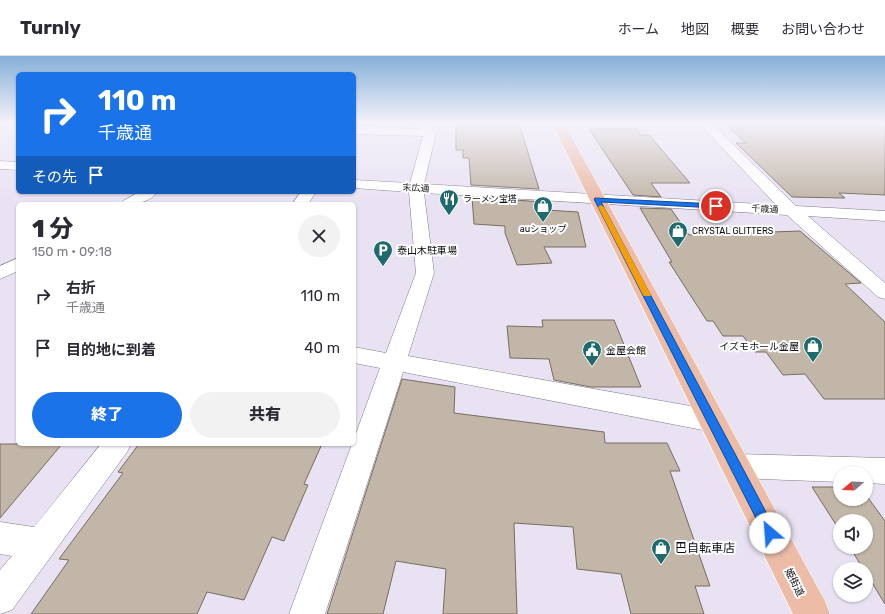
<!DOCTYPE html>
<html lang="ja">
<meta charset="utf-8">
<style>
body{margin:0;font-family:Rubik,"Noto Sans JP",sans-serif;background:#f2f2f3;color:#2b2b33;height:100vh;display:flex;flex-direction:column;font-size:15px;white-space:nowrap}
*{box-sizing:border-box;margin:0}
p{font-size:13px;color:#7c7c81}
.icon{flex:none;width:22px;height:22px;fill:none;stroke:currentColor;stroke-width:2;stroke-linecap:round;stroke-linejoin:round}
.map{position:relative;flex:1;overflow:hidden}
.panel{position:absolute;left:16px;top:146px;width:340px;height:244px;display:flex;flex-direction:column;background:#fff;border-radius:6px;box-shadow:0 1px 3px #0004}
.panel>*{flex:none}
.guide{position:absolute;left:16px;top:16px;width:340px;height:122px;border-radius:6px;box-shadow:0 1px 3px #0004;background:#1a73e8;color:#fff;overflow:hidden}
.needle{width:26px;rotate:251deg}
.controls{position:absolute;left:833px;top:410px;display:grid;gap:8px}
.controls a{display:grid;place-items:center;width:40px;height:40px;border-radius:50%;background:#fff;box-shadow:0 1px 3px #0004;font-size:20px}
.pin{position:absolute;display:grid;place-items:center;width:34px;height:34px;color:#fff;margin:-17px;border:2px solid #fff;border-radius:50%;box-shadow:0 1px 4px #0007}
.me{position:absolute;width:44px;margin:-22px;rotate:333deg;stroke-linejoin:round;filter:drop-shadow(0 0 3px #0008)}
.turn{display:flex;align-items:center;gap:14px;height:84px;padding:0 16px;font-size:18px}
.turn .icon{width:52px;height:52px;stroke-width:2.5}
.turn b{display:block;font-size:28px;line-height:34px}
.then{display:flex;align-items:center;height:38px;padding:0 16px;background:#0003;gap:8px;font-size:15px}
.round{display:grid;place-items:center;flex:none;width:42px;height:42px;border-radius:21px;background:#f2f2f3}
.overview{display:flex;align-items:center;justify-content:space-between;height:68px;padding:0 16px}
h1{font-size:24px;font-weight:800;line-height:30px}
.primary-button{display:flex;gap:8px;margin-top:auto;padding:8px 16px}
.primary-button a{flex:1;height:46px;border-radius:24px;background:#1a73e8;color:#fff;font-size:16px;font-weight:800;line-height:46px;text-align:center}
.primary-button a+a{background:#f2f2f3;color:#2b2b33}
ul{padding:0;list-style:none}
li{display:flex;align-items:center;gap:12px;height:52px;padding:0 16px}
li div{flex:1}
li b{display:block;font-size:15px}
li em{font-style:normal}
header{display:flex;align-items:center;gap:24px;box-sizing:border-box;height:56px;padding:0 20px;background:#fff;border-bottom:1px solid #e1e1e2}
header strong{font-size:19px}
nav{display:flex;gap:22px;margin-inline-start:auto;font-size:14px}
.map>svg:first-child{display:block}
</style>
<header>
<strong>Turnly</strong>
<nav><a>ホーム</a><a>地図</a><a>概要</a><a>お問い合わせ</a></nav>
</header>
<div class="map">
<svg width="885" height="558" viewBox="0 0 885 558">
<rect width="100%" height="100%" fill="#e9e2f3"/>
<path fill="#ded5ec" d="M579 67H640L649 77H585Z"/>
<path fill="#c1b6a8" stroke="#776d60" d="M456 67H519L539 133 471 129 469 102H463V94H456Z
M724 67H885V139L839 137 845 142 792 141 736 87H746Z
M589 73H636L641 79H649L690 127H651L661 141 633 139Z
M472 141 543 146 546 154 578 156 586 191H544L552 207 517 209 505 177V170L474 168Z
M640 152 671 153 689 179 800 175 861 227 845 228 885 266V343H824L805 318 783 319 766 296H755L743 280H723L713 265H707L669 206H672Z
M542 264H614L641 331H591L554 324 549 303 510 302 507 270 543 271Z
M402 323 455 331 454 357 604 376 605 387H667L680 415H670L710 530H695L704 558H631L621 518 577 513 573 471 514 467 517 558H443L446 513 396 505 383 558H327Z
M0 388H62L0 462Z
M139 388H322L304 428 308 429 284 485 272 481 244 544 207 536 197 558H31L69 504 59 503 123 417 118 416Z
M812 431H840V443H866V439L885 465V548L866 517V513H863L850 491H866V465H840V475Z"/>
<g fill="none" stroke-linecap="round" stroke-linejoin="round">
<g stroke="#817b8a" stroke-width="1">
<path id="minor" d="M0 67H11L0 73Z
M416 67H428L436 77 424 128 776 149 699 67H711L796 150 885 155V165L808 160 885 227V243L878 241 787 159 424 137 434 217 408 300 713 354 722 358 726 365 722 372 713 376 403 316 325 558H289L352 388H354V383L380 312 354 307V291L386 297 416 217 409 136 354 132V124L410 127 423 80 354 78V70L421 73Z
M0 105 18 106V114L0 113Z
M139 136H157C149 148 133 148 120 148L123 145Z
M301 136H316L308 148H292Z
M18 202V215L0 223V210Z
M101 388H131L127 396 12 554 0 558V514L12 500 0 498V466L34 471Z
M736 398 885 402V428L866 427V417H840V426L736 422 726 419 722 410 726 401Z"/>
</g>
<g stroke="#fff" stroke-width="1">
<path id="major" d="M552 67H564L825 545 830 558H793Z"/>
</g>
<use href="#minor" fill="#fff" fill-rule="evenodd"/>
<use href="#major" fill="#ecbca7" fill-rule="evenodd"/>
</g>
<linearGradient id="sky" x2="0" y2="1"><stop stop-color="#85afd8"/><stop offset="0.46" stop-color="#f5f2fa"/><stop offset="1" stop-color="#f5f2fa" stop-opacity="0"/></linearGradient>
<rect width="885" height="145" fill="url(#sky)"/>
<path fill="#1a73e8" stroke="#114b97" d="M595 142 716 148 719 150 716 152 601 146 775 473 777 477 775 482 770 484 766 482 594 143Z"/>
<path fill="#f59e0b" d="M601 149 604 151 651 239 650 240H644L643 239 598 151Z"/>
<defs>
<g id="restaurant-pin" transform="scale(1)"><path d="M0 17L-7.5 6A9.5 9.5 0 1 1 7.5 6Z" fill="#1e6a6c" stroke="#fff"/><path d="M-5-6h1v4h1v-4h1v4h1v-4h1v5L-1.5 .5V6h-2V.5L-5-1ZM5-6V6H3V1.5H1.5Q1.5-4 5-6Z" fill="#fff"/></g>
<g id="shop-pin" transform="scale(1)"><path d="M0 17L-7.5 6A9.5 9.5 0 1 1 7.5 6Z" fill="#1e6a6c" stroke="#fff"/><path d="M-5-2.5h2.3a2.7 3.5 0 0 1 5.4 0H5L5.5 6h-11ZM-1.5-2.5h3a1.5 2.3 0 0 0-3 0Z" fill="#fff"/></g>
<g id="parking-pin" transform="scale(1)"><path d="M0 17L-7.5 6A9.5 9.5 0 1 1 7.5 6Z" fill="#1e6a6c" stroke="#fff"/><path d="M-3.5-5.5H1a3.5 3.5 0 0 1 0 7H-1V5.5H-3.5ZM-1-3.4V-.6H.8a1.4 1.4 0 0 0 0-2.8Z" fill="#fff"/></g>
<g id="civic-pin" transform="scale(1)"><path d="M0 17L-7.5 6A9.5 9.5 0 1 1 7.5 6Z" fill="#1e6a6c" stroke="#fff"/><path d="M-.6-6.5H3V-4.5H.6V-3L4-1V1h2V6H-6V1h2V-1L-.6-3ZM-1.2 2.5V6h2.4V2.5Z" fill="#fff"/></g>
</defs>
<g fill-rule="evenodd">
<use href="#restaurant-pin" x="449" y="143"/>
<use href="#shop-pin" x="543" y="150"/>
<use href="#shop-pin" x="678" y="175"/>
<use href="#parking-pin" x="383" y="194"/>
<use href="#shop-pin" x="813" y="290"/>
<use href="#civic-pin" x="592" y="294"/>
<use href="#shop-pin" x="661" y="492"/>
</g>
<g text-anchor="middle" stroke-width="4" stroke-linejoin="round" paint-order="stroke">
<g font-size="9" fill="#0e0c11" stroke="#fff">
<text transform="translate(416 132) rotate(3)" y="3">末広通</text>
<text transform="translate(765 153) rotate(3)" y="3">千歳通</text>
</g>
<g font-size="9" fill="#0e0c11" stroke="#fff" text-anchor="start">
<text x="463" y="146">ラーメン宝塔</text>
<text x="543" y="176" text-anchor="middle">auショップ</text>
<text x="692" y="178">CRYSTAL GLITTERS</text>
</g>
<g font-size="10" fill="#0e0c11" stroke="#fff" text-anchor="start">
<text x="397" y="198">泰山木駐車場</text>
<text x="799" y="294" text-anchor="end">イズモホール金屋</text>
<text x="606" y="298">金屋会館</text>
</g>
<g font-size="10" fill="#0e0c11" stroke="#fff">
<text transform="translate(795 526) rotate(63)" y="4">姫街道</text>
</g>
<g font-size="12" fill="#0e0c11" stroke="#fff" text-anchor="start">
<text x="675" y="496">巴自転車店</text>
</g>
</g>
</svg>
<div class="controls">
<a><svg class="needle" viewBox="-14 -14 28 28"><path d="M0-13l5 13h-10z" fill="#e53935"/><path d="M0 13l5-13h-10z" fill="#7c7c81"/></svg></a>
<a><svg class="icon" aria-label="sound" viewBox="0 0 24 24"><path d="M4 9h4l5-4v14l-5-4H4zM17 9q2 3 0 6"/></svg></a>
<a><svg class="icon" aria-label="layers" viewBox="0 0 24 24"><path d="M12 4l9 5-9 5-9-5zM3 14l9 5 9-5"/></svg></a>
</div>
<div class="pin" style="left:716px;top:150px;background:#d93025"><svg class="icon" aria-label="arrive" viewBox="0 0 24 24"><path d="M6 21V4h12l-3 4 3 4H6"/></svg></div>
<svg class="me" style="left:770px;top:477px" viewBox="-20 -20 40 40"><circle r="19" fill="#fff"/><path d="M0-13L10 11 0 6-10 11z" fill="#1a73e8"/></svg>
<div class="guide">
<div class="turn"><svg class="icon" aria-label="right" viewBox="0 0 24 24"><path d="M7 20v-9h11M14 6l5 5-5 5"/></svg><div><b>110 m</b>千歳通</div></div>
<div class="then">その先<svg class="icon" aria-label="arrive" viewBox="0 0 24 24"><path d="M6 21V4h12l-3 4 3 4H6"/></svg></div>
</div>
<section class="panel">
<div class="overview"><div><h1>1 分</h1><p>150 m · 09:18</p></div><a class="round"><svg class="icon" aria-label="close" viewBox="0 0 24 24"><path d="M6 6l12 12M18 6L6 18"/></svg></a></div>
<ul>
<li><svg class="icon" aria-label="right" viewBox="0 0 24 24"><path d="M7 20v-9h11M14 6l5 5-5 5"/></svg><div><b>右折</b><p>千歳通</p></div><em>110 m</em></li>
<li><svg class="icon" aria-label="arrive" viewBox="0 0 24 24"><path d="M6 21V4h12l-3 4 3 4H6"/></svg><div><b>目的地に到着</b></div><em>40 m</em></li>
</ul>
<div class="primary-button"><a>終了</a><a>共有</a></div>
</section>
</div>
